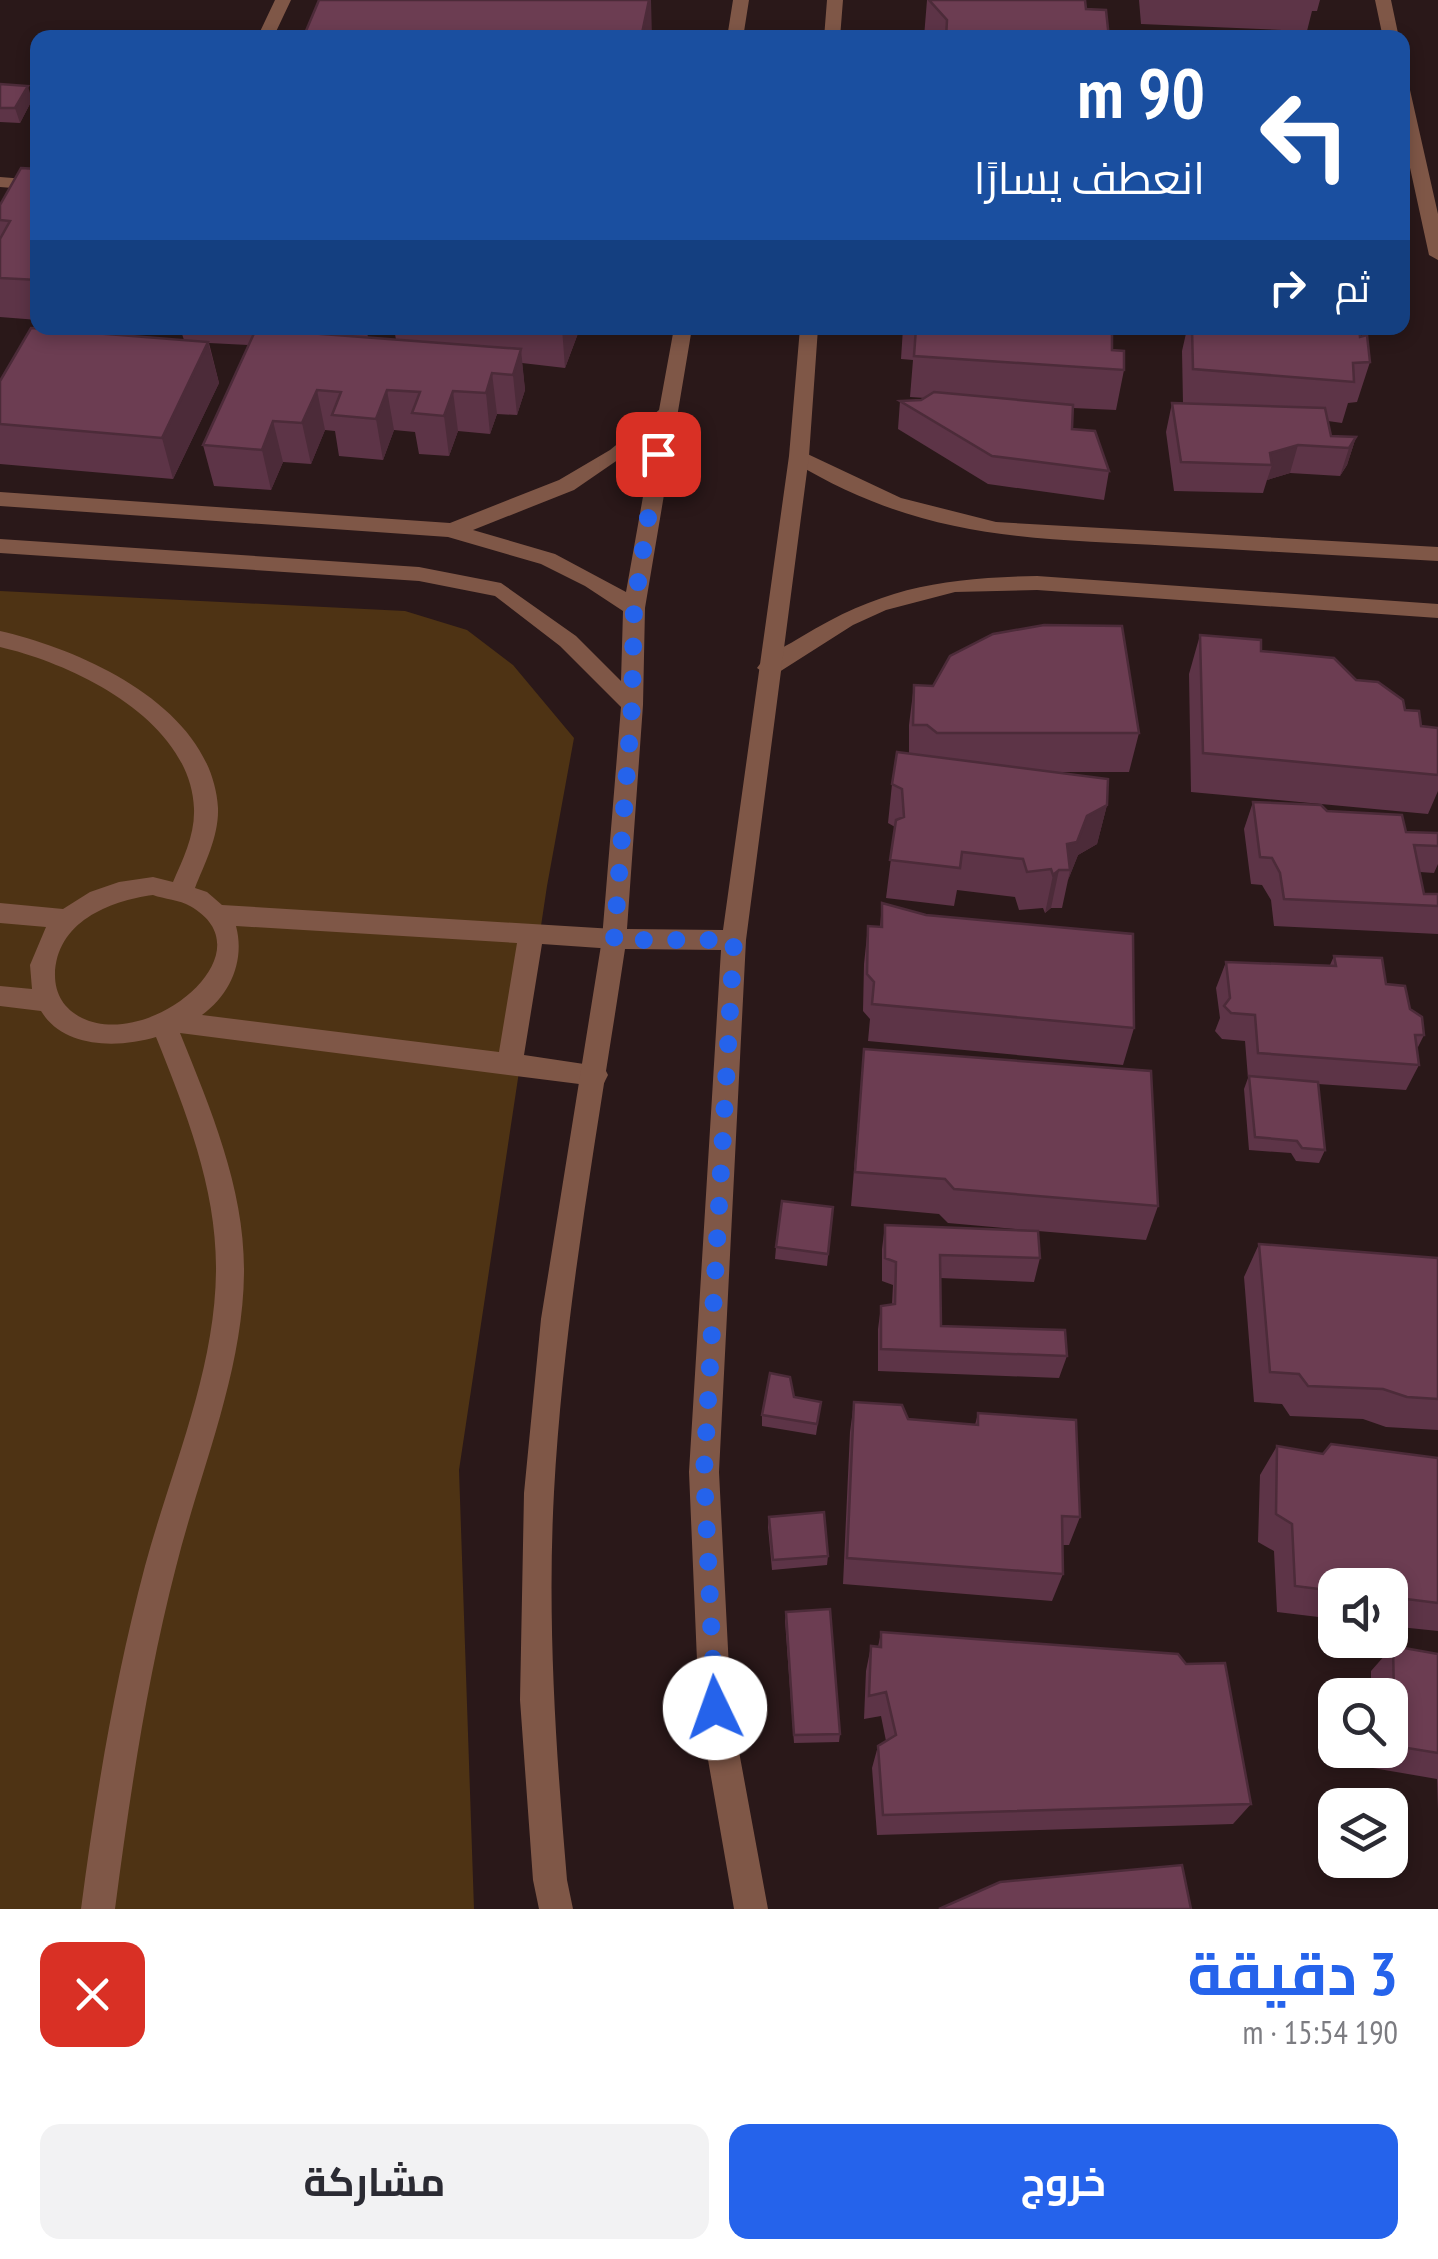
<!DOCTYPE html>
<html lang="ar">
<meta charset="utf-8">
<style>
body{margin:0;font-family:"PT Sans Narrow",Cairo,sans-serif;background:#f2f2f3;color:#2b2b33;direction:rtl;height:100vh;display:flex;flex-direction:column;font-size:38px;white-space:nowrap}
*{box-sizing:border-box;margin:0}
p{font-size:32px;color:#7c7c81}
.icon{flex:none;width:55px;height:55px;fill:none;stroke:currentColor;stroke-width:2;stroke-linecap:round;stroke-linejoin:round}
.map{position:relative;height:1909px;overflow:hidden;direction:ltr}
.drawer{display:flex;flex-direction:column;background:#fff;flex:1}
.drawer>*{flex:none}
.guide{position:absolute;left:30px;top:30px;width:1380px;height:305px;border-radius:20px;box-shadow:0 5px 15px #0003;direction:rtl;background:#1a4fa0;color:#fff;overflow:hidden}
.fabs{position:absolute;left:1318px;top:1568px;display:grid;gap:20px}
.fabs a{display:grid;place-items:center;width:90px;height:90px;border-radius:20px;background:#fff;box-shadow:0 5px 15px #0003;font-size:50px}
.pin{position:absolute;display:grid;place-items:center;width:85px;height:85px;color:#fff;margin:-42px;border-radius:20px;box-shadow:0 5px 15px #0006}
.me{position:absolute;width:110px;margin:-55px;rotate:357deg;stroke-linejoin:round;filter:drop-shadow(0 0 8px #0008)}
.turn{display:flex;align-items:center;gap:35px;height:210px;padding:0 40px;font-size:45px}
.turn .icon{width:130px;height:130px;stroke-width:2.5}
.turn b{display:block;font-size:70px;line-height:85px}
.then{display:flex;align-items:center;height:95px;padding:0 40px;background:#0003;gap:20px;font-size:38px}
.round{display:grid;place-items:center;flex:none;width:105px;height:105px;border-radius:20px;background:#f2f2f3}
.summary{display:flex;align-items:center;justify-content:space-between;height:170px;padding:0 40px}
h1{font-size:60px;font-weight:700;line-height:75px;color:#2563eb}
.button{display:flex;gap:20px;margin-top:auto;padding:20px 40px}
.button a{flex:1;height:115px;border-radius:20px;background:#2563eb;color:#fff;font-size:40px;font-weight:700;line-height:115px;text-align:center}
.button a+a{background:#f2f2f3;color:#2b2b33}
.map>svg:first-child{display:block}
</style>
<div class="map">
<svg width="1438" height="1909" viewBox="0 0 1438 1909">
<rect width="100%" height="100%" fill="#2a1819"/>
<path fill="#4e3314" d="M0 591 405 611 467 630 513 665 574 738 547 886 459 1470 474 1909H0Z"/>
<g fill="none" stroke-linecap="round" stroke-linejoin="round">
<path fill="#7f5747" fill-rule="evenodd" d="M275 0H291L273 38H257Z
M1375 0H1391L1399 38H1383Z
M1402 85 1410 90 1438 214V260L1429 255 1402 131Z
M0 177 38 180V190L0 187Z
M799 450 901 498 996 522 1438 547V561C1349 556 1261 551 1172 546 1026 538 922 540 792 461L789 456Z
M1037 576 1438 604V618L1037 590 955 592 886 610 853 625 776 674 768 676 757 668C766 654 787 646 801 637 883 587 943 578 1037 576Z
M0 631C83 650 212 707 218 808 219 836 205 863 195 888L207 892 222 905 614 929 623 932 626 939 623 946 614 949 542 944 524 1055 604 1067 608 1075 604 1083 595 1086 180 1033C211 1110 245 1189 244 1273 243 1373 200 1471 176 1567 147 1679 130 1794 115 1909H81C96 1794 115 1679 145 1566 171 1470 215 1372 216 1271 217 1189 186 1112 156 1037 119 1048 64 1049 41 1011L0 1006V986L32 989 30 965 46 927 0 923V903L63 909 90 892 119 882 153 877 173 882C183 859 195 835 194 809 191 720 74 664 0 647ZM153 895C164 899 180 900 190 906 272 952 149 1051 82 1018 64 1009 55 994 55 975 56 922 109 901 153 895ZM236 926 517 943 499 1052 202 1015C231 994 245 960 236 926Z"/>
<path fill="#7f5747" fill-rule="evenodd" d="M733 0H749L743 38H727Z
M827 0H843L840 38H824Z
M674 328H692L645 608 643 705 627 929 723 930 789 456 800 328H818L809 456 746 940 719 1472 731 1708 768 1909H734L699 1708 689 1472 721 950 625 949C598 1129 564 1310 554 1492 547 1622 556 1751 567 1880L573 1909H539L533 1880 520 1700 524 1493 541 1319 602 939 621 707 560 646 495 596 419 581 0 553V539L419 567 501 583 576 636 621 681 623 611 585 586 541 564 448 537 0 506V492L450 523 559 480 610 450 659 410ZM654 435 626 592 555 554 473 530 574 490Z"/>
</g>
<path fill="#5d3447" d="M927 0H1085L1086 9 1109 38 924 37Z
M1139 0H1320L1317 11H1312L1307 31 1141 24Z
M0 84 32 100 20 123 0 122Z
M38 169V320L0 317V205Z
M180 328H366L368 337 396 340 394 328H580L565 368 522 363 525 390 517 415 497 414 490 434 458 431 449 456 419 454 415 432 394 430 383 460 339 456 335 431 325 430 311 464 283 462 271 490 214 486 203 445 248 345 209 343 219 383 173 479 0 464V381L184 340Z
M903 328H1112V350L1124 370 1116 410 1073 408 1072 429 1109 471 1104 500 988 484 898 429 900 401 921 400 925 398 910 397 913 360 901 359Z
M1161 328H1359L1360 337 1370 362 1357 402 1348 403 1342 423 1328 421 1331 436 1356 437 1347 465 1340 476 1290 473 1267 480 1263 493 1174 491 1166 432 1172 403 1183 404 1182 351 1187 329H1162Z
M1200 635 1356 680 1405 710 1421 726 1438 728V791L1428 814 1191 792 1189 674Z
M914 685 1139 733 1129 772H1055L1107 805 1097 844 1078 855 1068 880 1062 908H1051L1045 913 1043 908 1019 910 1015 897 957 890 954 906 886 898 895 827 888 823 892 784 909 754V725Z
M1253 802 1327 811 1406 832 1438 833V864L1434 873 1420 872 1424 894H1438V934L1274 926 1271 900 1262 885 1251 884 1244 829Z
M882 903 1134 1028 1123 1065 868 1041 870 1019 863 1011 864 964 868 926 880 927Z
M1334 956 1386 984 1410 1009 1424 1035 1417 1049 1419 1065 1406 1090 1318 1084 1325 1150 1319 1163 1296 1161 1291 1153 1249 1150 1244 1089 1248 1078 1245 1041 1222 1039 1215 1031 1220 1018 1216 988 1226 962 1330 965Z
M864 1049 1158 1206 1146 1240 1038 1231 1040 1258 1034 1282 940 1278 941 1326 1067 1356 1059 1378 878 1371V1329L881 1306 892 1304 893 1285 882 1281V1249L885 1225 1028 1230 948 1223 939 1214 851 1206Z
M833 1207 827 1266 775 1259 776 1247Z
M1259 1244 1438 1258V1430L1386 1427 1363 1419 1290 1416 1282 1404 1254 1402 1244 1277Z
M794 1397 821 1402 816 1435 762 1426V1415Z
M854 1402 908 1419 975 1425 978 1413 1080 1517 1069 1545H1062L1063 1574 1052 1601 843 1584 850 1432Z
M1277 1446 1323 1454 1438 1458V1631L1390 1626V1585H1335V1619L1277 1612 1274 1551 1258 1542 1260 1475Z
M769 1517 828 1556 827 1565 772 1570 768 1527Z
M786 1612 840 1734 839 1742 794 1743 785 1621Z
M881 1632 1251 1804 1233 1824 877 1835 872 1768 878 1746 886 1741 881 1716 864 1719 866 1671 871 1646 878 1647Z
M1393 1646 1438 1654V1810L1437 1779 1373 1768 1372 1750H1390V1695H1371V1671Z"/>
<path fill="#4c2b39" d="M649 0H651L652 38H641Z
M28 86 32 100 20 123 15 108Z
M562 328H580L565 368Z
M208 342 219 383 173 479 162 438Z
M521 349 525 390 517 415 513 375Z
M492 373 497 414 490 434 486 393Z
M317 390 325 430 311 464 302 423Z
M387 390 394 430 383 460 376 419Z
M453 391 458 431 449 456 444 416Z
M273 421 283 462 271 490 262 450Z
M1356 437 1347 465 1340 476 1349 448Z
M1298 445 1290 473 1267 480 1272 465 1270 453Z
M1107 805 1097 844 1078 855 1068 880 1070 870 1067 844 1087 816Z
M1059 870 1051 908 1045 913 1053 875Z"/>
<path fill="#6c3d52" stroke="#4c2b39" stroke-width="2.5" d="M319 0H649L641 38H303Z
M929 0H1085L1086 9 1106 10 1109 38H946L947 20Z
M0 84 28 86 15 108H0Z
M21 168 38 169V280L0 278V239L10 221 0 220V205Z
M31 328 208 342 162 438 0 424V381Z
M916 328H1112V350L1124 351V370L914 356Z
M1192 328H1359L1360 337 1367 335 1370 362 1353 363 1354 382 1193 369Z
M256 329 521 349 513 375 492 373 486 393 453 391 444 416 412 413 420 392 387 390 376 419 332 415 341 392 317 390 302 423 273 421 262 450 203 445Z
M934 392 1073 405 1072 429 1095 431 1109 471 992 456 900 401 921 400Z
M1172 403 1325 408 1331 436 1356 437 1349 448 1298 445 1270 453 1272 465 1181 462Z
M1044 625 1122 626 1139 733H937L927 725H913L914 685 933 686 950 656 993 634Z
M1200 635 1261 640V651L1334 658 1356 680 1378 682 1403 700 1405 710 1419 711 1421 726 1438 728V775L1203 753Z
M897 752 1108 779 1107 805 1087 816 1077 842 1067 844 1070 870H1059L1053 875 1051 869 1027 872 1023 859 962 852 960 868 890 860 896 820 904 817 902 789 892 784Z
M1253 802 1321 805 1327 811 1402 815 1406 832 1438 833V846L1414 845 1424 894H1438V906L1284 899 1280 873 1272 858 1260 857Z
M882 903 926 915 1133 934 1134 1028 872 1004 874 982 867 974 868 926 882 927Z
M1334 956 1382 958 1386 984 1405 986 1410 1009 1422 1017 1424 1035H1415L1419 1065 1258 1053 1255 1015 1231 1013 1224 1006 1230 998 1226 962 1336 966Z
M864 1049 1151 1071 1158 1206 954 1189 945 1179 855 1172Z
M1249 1076 1318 1082 1325 1150 1302 1148 1297 1141 1255 1137Z
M782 1201 833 1207 828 1254 776 1247Z
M885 1225 1038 1231 1040 1258 940 1255 941 1326 1065 1330 1067 1356 881 1349V1306L895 1304 896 1262 885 1258Z
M1259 1244 1438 1258V1399L1407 1397 1383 1389 1308 1386 1299 1374 1270 1372Z
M770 1373 790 1377 794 1397 821 1402 817 1424 762 1415Z
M854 1402 902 1405 908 1419 978 1425V1413L1076 1420 1080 1517 1062 1516 1063 1574 847 1558Z
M1331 1444 1438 1458V1603L1390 1597V1585H1335V1591L1295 1586 1292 1524 1276 1514 1277 1446 1323 1454Z
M824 1512 828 1556 773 1560 769 1517Z
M830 1609 840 1734 794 1735 786 1612Z
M881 1632 1178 1654 1186 1664 1225 1663 1251 1804 883 1815 878 1746 896 1735 886 1692 869 1696 871 1646 881 1647Z
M1393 1646 1438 1654V1753L1395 1746Z
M1182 1865 1191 1909H939L1000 1882Z"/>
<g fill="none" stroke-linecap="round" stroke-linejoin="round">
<path stroke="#2563eb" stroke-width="18" stroke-dasharray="0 32.4" d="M658 454 634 608 632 706 614 940H734L704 1472 715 1708"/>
</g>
</svg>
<div class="fabs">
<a><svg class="icon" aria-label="sound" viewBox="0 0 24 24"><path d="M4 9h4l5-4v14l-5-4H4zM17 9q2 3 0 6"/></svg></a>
<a><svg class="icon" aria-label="search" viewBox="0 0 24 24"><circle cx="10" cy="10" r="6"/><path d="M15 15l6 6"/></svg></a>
<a><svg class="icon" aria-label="layers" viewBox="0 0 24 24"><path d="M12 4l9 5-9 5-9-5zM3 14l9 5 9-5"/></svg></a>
</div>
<div class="pin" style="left:658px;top:454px;background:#d93025"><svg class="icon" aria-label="arrive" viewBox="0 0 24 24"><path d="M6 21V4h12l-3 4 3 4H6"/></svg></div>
<svg class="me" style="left:715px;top:1708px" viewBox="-20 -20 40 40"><circle r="19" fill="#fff"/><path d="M0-13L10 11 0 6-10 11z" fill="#2563eb"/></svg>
<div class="guide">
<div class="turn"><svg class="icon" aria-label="left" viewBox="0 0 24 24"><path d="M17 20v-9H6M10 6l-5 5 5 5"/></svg><div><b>90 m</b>انعطف يسارًا</div></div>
<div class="then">ثم<svg class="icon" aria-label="right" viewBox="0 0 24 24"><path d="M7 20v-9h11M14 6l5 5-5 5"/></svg></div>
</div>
</div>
<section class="drawer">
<div class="summary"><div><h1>3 دقيقة</h1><p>190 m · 15:54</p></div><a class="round" style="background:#d93025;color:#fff"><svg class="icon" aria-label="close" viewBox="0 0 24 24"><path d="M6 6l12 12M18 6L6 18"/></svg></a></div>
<div class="button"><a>خروج</a><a>مشاركة</a></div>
</section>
